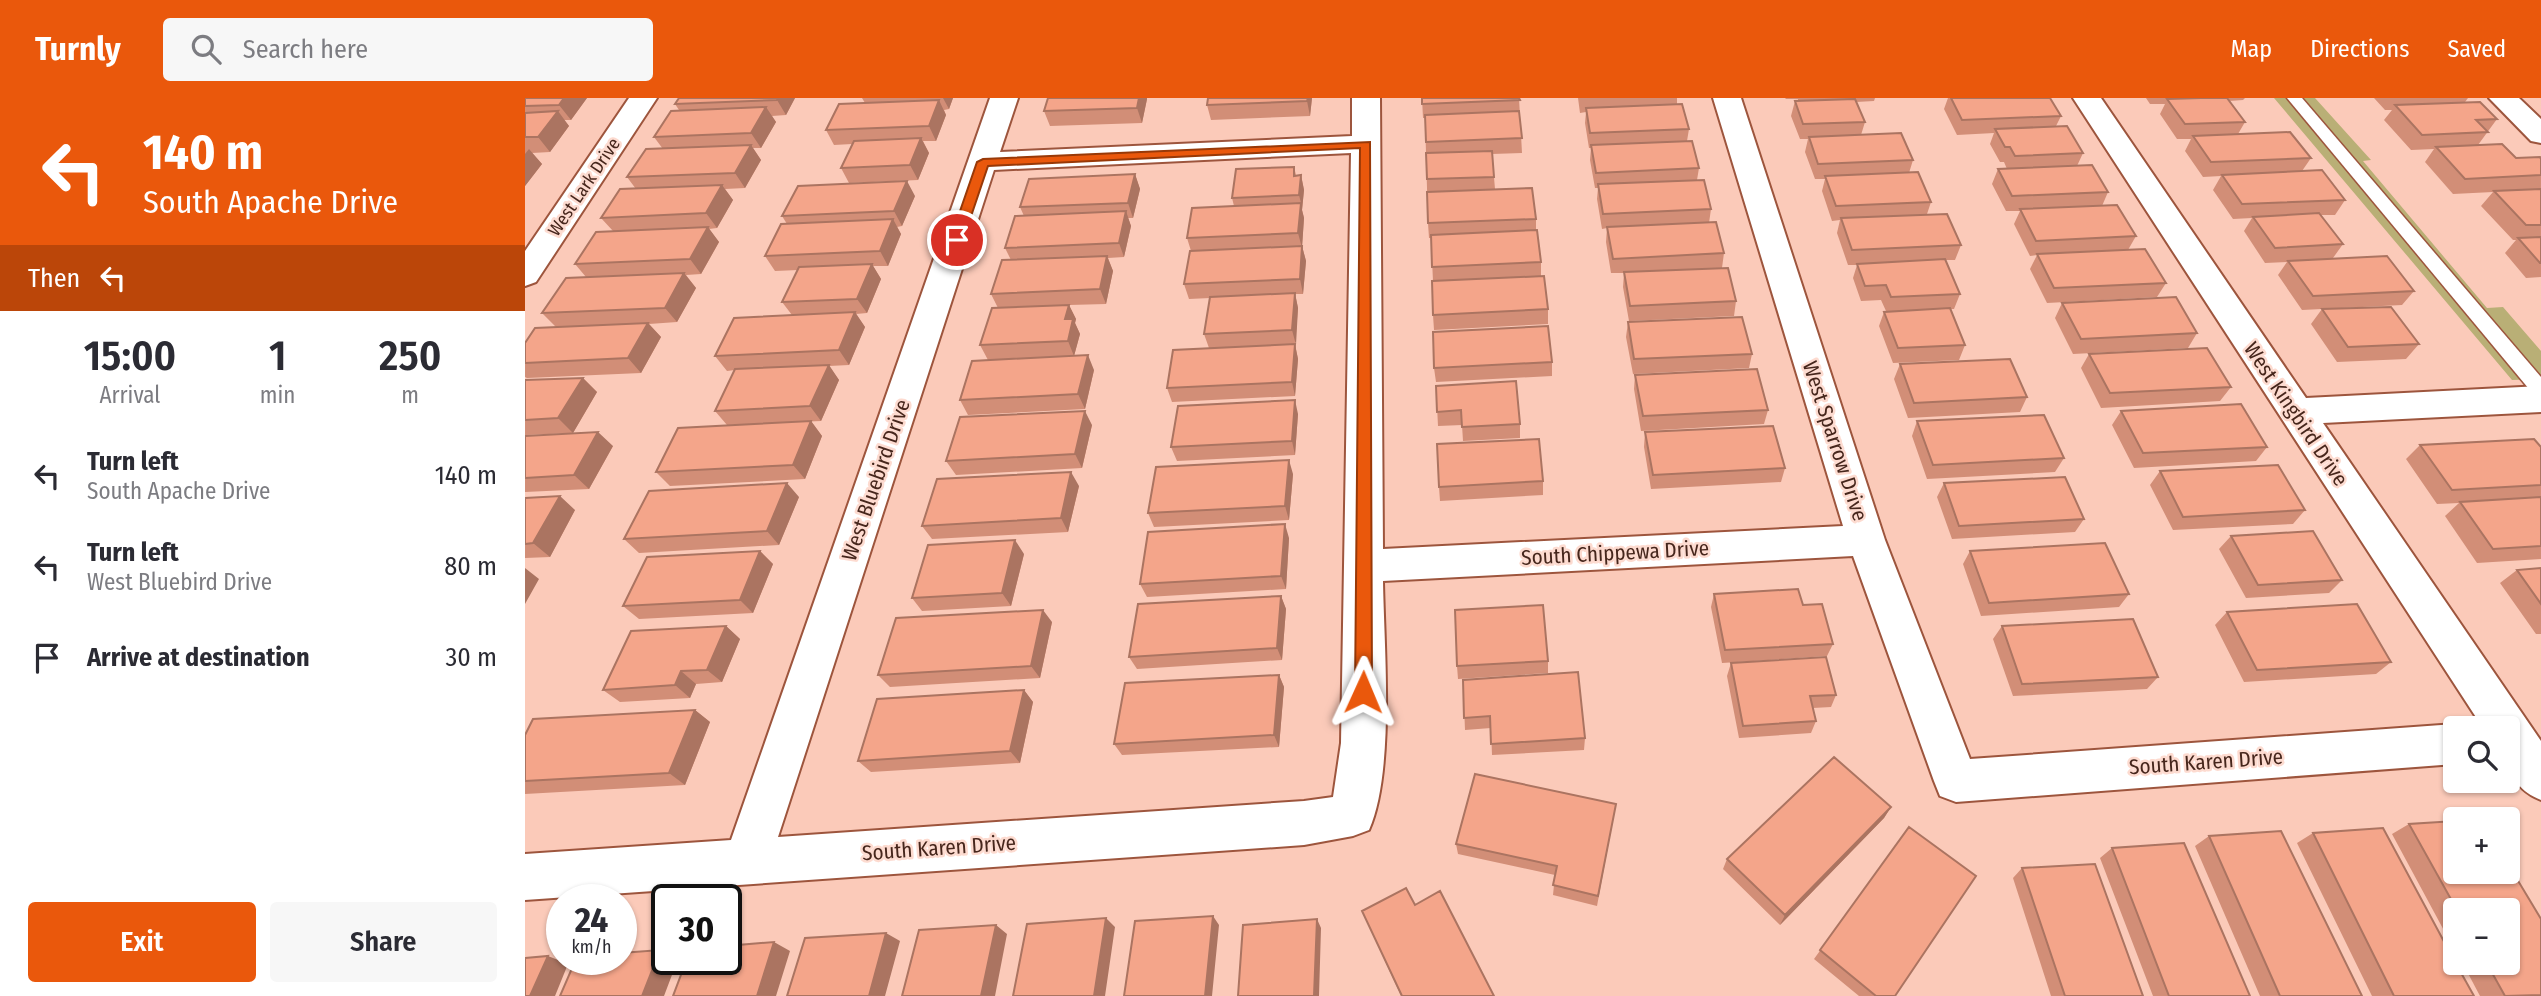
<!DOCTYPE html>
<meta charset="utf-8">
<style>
body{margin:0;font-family:"Fira Sans Condensed",sans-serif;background:#f7f7f7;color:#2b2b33;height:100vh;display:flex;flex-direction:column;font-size:26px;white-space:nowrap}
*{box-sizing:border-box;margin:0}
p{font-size:23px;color:#7c7c81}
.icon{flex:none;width:38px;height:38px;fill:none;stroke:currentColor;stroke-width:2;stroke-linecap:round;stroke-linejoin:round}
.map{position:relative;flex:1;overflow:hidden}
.side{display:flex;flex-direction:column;background:#fff;width:525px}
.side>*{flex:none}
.guide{background:#ea580c;color:#fff;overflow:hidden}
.buttons{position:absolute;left:1918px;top:618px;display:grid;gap:14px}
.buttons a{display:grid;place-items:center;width:77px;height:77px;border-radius:7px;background:#fff;box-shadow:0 2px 5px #0004;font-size:35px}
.speed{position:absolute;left:21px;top:786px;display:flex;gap:14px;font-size:35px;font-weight:700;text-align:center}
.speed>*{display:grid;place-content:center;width:91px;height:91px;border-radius:50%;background:#fff;box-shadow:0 2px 5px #0004;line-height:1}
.speed small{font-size:18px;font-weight:400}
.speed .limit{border:4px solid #111;border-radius:10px;background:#fff;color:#111}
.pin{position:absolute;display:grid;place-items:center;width:60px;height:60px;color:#fff;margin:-30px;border:4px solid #fff;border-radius:50%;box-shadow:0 2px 7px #0007}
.me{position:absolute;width:77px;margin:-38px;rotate:1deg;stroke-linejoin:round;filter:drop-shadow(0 0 5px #0008)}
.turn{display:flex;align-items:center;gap:24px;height:147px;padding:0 28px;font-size:32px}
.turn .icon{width:91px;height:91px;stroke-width:2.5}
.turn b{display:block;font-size:49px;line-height:60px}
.then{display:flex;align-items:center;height:66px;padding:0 28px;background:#0003;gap:14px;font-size:26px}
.eta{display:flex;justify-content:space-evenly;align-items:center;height:119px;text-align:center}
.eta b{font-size:42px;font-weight:600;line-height:49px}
.button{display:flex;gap:14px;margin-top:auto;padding:14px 28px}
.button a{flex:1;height:80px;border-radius:7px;background:#ea580c;color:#fff;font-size:28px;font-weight:600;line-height:80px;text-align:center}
.button a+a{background:#f7f7f7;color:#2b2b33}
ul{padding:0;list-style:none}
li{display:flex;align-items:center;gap:21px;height:91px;padding:0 28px}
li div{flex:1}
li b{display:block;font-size:26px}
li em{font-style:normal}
header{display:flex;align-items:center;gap:42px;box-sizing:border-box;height:98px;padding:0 35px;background:#ea580c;color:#fff}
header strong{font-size:33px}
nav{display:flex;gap:38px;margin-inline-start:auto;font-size:24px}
.search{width:490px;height:63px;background:#f7f7f7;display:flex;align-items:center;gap:18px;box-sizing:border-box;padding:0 24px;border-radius:7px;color:#7c7c81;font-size:26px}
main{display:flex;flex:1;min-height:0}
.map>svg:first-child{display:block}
</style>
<header>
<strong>Turnly</strong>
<div class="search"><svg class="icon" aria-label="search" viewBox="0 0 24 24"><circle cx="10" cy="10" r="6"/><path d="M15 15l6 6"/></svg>Search here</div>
<nav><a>Map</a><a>Directions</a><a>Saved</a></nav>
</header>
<main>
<section class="side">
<div class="guide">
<div class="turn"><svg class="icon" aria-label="left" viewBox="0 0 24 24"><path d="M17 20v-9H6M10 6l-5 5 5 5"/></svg><div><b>140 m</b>South Apache Drive</div></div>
<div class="then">Then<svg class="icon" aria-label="left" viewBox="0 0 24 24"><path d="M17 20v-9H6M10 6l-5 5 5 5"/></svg></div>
</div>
<div class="eta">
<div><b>15:00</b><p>Arrival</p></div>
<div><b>1</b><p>min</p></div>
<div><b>250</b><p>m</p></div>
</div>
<ul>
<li><svg class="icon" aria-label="left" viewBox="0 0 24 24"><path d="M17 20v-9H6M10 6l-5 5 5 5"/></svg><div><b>Turn left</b><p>South Apache Drive</p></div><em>140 m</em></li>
<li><svg class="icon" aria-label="left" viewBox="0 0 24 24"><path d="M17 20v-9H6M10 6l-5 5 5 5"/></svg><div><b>Turn left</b><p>West Bluebird Drive</p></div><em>80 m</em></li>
<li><svg class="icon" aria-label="arrive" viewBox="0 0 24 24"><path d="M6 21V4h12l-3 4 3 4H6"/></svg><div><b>Arrive at destination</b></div><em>30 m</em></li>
</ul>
<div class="button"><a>Exit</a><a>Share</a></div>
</section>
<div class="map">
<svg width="2016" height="898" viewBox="0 0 2016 898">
<rect width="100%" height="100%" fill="#fbcab9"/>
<path fill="#b9af76" d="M1749 0H1790L1846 62 1838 63 1962 210 1978 209 2016 253V281L1987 282Z"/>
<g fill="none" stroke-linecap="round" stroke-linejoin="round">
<g stroke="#9d553d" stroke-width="3">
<path id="lane" d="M1762 0H1777L2016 279V299L2009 297Z"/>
</g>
<g stroke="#9d553d" stroke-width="4">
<path id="street" d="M104 0H132L11 184 0 188V153Z
M465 0H493L475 54 827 38V0H855L858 451 1318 428 1188 0H1216L1360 442 1445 661 1930 626 1940 630H1930V666L1431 704 1415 698 1409 683 1328 458 858 483C859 550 870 673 844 732L828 738 779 747 0 802V756L206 742ZM826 55 816 645 808 699 779 703 253 739 469 72Z
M1548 0H1576L1781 300 2016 288V314L1798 325 2016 643V702C1981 688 1983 662 1983 630H1958Z
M1964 0H1994L2016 21V45L2006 43Z"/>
</g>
<use href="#lane" fill="#fff" fill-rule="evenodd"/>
<use href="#street" fill="#fff" fill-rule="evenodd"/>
</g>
<path fill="#d28e77" d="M0 0H62L46 22H39L44 28 25 54 7 55 17 66 0 88Z
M154 0H270L261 17 247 18 251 24 236 50H228L236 62 220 90 200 91 208 102 192 130 184 131 194 144 176 176 161 177 171 190 152 224 124 226 136 239 116 275 2 280 0 279V245L31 229 17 215 61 179 50 166 88 133 76 120 111 91 102 79 138 51 129 39 154 12 150 6Z
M337 0H428L424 11 419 12 421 17 411 43H398L404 55 393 82 324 85 316 70 327 46 309 47 301 32 340 5Z
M523 0H622V1L617 25 525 28 519 13Z
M787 0 785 18 686 22 682 7Z
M897 0H994L997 55 967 56 970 91 1011 121V132L1016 164V178L1023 211V226L909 232 908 217V183L906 140H904L903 125 900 20H898Z
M1053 0H1152V6L1164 31 1162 43 1174 70 1172 82 1186 111 1184 125 1199 155 1197 170 1211 203 1209 218 1104 223 1098 189 1099 175H1086L1081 144 1082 130 1077 131 1072 101 1073 90H1070L1065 62 1066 50H1064L1060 25 1061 14 1055 15Z
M1260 0H1350L1349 3 1331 4 1340 24 1336 37 1388 62 1384 75 1406 104 1402 116 1436 147 1430 162H1420L1435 196 1429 211H1425L1440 247 1434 262 1368 265 1354 228 1359 214 1361 213 1356 202 1336 203 1328 180 1332 167H1323L1312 135 1315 122 1307 123 1297 93 1300 81H1290L1280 54 1283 41H1275L1266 18 1270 3H1273V1H1261Z
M1423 0H1525L1536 18 1531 28 1558 55 1552 68 1583 94 1577 108 1611 138 1603 152 1641 185 1632 199 1522 205 1505 171 1512 157 1505 158 1489 126 1495 113H1481L1467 86 1473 71H1482L1479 64H1475L1465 46 1469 35 1432 37 1419 11Z
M1621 0H1720L1718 2 1704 3 1720 24 1713 36 1786 60 1777 73 1820 102 1810 117H1796L1818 146 1808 160 1889 193 1877 207 1777 212 1753 177 1762 164 1740 165 1719 133 1727 120 1708 121 1688 92 1696 78 1678 79 1660 53 1666 41H1652L1635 16 1640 6H1625Z
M1849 0H1943L1940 4 1972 21 1953 47 1991 60 2016 61V179L2001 180 1980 155 1991 142H1988L1956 108 1968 94 1928 96 1900 64 1909 51 1886 52 1859 22 1867 12H1860Z
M769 69 771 77H776L779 92 777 112 779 120 777 148 781 163 778 196H770L773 210 770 247 773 261 770 298 647 304 642 290 684 250 679 236 685 200 664 201 659 186 666 153 662 140 709 108 707 100Z
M610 76 615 91 608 120H603L606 128 599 159 583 160 588 173 581 206 544 207 551 221 550 225 555 236 549 258 463 262 455 247 473 210 466 196 486 162 480 150 499 118 495 109Z
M390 98 377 128 372 129 376 136 363 168H348L356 181 342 215 331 216 340 229 324 267 304 268 314 282 296 323 202 327 190 313 210 272 202 273 190 258 267 217 257 204 273 172 250 173 240 158 262 126 257 118Z
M1537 205 1672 235 1663 250 1548 256 1530 220Z
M1797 211 1894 246 1881 261 1812 264 1786 226Z
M1103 224 1227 256 1224 270 1108 276 1101 239Z
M1564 256 1706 289 1695 303 1576 310 1556 270Z
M1027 264V278L911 284 909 270Z
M1375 266 1502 299 1495 314 1383 320 1369 281Z
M569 272 560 311 443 317 435 302Z
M1110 277 1243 312 1239 326 1116 333 1109 291Z
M58 280 72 294 48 335 0 337V282Z
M911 288 995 326V340L938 343 937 327 913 328Z
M1596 313 1742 349 1731 363 1609 370 1587 327Z
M773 316 770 357 652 363 646 349Z
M286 323 297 338 280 381 145 388 131 374Z
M1392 323 1539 360 1530 374 1402 381 1387 338Z
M567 327 557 370 431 377 421 363Z
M1120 334 1260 370 1256 384 1126 391 1119 349Z
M0 338 88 348 64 391 0 394Z
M1895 347 2016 349V461L1952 465 1920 418 1934 405 1912 406 1881 361Z
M1635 373 1780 412 1768 426 1648 432 1625 387Z
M768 376 764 422 629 429 623 415Z
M1018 383V397L915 403 914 389Z
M1419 385 1559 421 1550 434 1427 441 1412 399Z
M554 388 543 434 407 441 397 428Z
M274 399 254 447 114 455 99 441Z
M0 400 50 412 25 459 0 460Z
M1706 438 1817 482 1804 495 1721 500 1694 451Z
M764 440 761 491 622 499 615 486Z
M235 453 248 466 228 515 114 521 98 508Z
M1445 453 1604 496 1594 509 1456 518 1438 466Z
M499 456 486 508 397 513 387 500Z
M2016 470V536H2011L1975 485 1992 472Z
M1189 496 1278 507 1308 546 1302 558 1197 565 1186 509Z
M756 498 761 511 757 562 612 571 604 559Z
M1702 514 1866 564 1851 576 1719 584 1690 527Z
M527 524 515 580 365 589 353 577Z
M201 528 215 541 197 584 171 586 165 600 95 604 78 592Z
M1477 528 1633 579 1622 591 1488 598 1468 541Z
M1023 563V575L933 581 932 568Z
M1206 565 1311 597 1306 609 1288 610 1291 623 1286 635 1214 640 1202 578Z
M754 577 759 589 754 649 597 657 589 646Z
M938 582 1060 640 1059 652 967 657 966 630 940 632Z
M499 592 508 604 495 665 346 674 333 663Z
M170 612 185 624 160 687 0 696V637Z
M1091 706 1072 808 1028 797 1030 777 933 756 931 746Z
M1366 709 1359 720 1255 827 1198 771 1202 761Z
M1884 726 2016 821V898H1955L1937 864H1983V812H1930V853L1867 736Z
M1384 729 1370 898H1334L1289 861Z
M1788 735 1949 898H1847L1772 745Z
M1684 738 1837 898H1735L1670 748Z
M1587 750 1725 898H1628L1575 760Z
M1497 770 1618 898H1526L1488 780Z
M890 807 969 898H876L837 813Z"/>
<path fill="#ab7461" d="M39 0H62L46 22 34 7Z
M253 0H270L261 17 252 2Z
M418 0H428L424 11Z
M614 0H622V1L617 25 612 10Z
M783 0H787L785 18 782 3Z
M414 2 421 17 411 43 404 28Z
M241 9 251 24 236 50 226 35Z
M33 13 44 28 25 54 13 39Z
M396 40 404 55 393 82 385 67Z
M226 47 236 62 220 90 210 75Z
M4 51 17 66 0 88V56Z
M610 76 615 91 608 120 603 105Z
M776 77 779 92 777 112 779 120 777 150 773 135 776 105 774 97Z
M382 83 390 98 377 128 369 113Z
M197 87 208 102 192 130 181 115Z
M601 113 606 128 599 159 594 145Z
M368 121 376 136 363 168 355 153Z
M183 129 194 144 176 176 165 161Z
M777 148 781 163 778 196 775 181Z
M582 158 588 173 581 206 575 191Z
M347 166 356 181 342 215 332 201Z
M159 175 171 190 152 224 140 210Z
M770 195 773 210 771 247 767 232Z
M544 207 551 221 550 225 555 236 549 258 543 243 540 221Z
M330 214 340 229 324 267 314 252Z
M123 225 136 239 116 275 103 260Z
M770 246 773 261 770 298 767 284Z
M563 257 569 272 560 311 553 296Z
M304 267 314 282 296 323 285 308Z
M58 280 72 294 48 335 33 320Z
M770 302 773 316 770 357 767 343Z
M560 313 567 327 557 370 550 356Z
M286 323 297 338 280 381 268 367Z
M73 334 88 348 64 391 49 377Z
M764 362 768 376 764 422 760 408Z
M546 374 554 388 543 434 536 420Z
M262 385 274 399 254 447 242 433Z
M35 398 50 412 25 459 8 445Z
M760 426 764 440 761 491 756 478Z
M490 442 499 456 486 508 477 495Z
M235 453 248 466 228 515 215 502Z
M0 470 14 481 0 506Z
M756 498 761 511 757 562 752 550Z
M518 512 527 524 515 580 506 568Z
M201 528 215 541 197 584 182 572Z
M156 573 171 586 165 600 150 587Z
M754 577 759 589 754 649 749 637Z
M499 592 508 604 495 665 485 653Z
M170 612 185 624 160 687 144 675Z
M1366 709 1359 720 1255 827 1260 817Z
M688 818 694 827 687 898H680Z
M581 820 590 829 580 898H569Z
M792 821 796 830 794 898H789Z
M471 827 482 836 470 898H456Z
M361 835 375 843 360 898H344Z
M249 844 265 853 251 898H232Z
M135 852 142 856V861H153L139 898H117Z
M23 858 43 866 30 898H5Z"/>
<path fill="#f4a58a" stroke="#ab7461" stroke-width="2" d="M0 0H39L34 7 0 8Z
M154 0H253L252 2 150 6Z
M523 0H614L612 10 519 13Z
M683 0H783L782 3 682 7Z
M897 0H994L995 2 897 6Z
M1426 0H1525L1536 18 1437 22Z
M1676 0H1702L1720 24 1660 26 1642 1Z
M1330 1 1340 24 1278 26 1270 3Z
M414 2 404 28 301 32 314 6Z
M1955 4 1972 21 1951 22 1963 34 1897 37 1870 7Z
M1157 6 1164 31 1065 35 1061 10Z
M241 9 226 35 129 39 146 13Z
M33 13 13 39H0V15Z
M994 13 997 40 901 44 900 17Z
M1542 28 1558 55 1490 58 1485 49H1480L1470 31Z
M1765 34 1786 60 1686 64 1668 38Z
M1376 35 1388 62 1293 66 1284 39Z
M396 40 385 67 316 70 329 43Z
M1167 43 1174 70 1071 75 1066 47Z
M1977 46 1991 60 2015 59 2016 61V77L1940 81 1911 49Z
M226 47 210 75 102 79 121 51Z
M967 53 969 79 902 81 901 55Z
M1567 67 1583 94 1487 98 1473 71Z
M769 69V78L776 77 774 97 707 100 711 71Z
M1797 72 1820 102 1717 106 1697 77Z
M1393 74 1406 104 1311 108 1300 78Z
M610 76 603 105 495 109 504 81Z
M1179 82 1186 111 1078 116 1073 86Z
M382 83 369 113 257 118 273 88Z
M197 87 181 115 76 120 95 91Z
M1007 90 1011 121 903 125 902 94Z
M2016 91V127H2001L1969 93Z
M776 105 773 135 662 140 667 110Z
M1592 107 1611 138 1511 143 1495 111Z
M601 113 594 145 480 150 490 118Z
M1794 115 1818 146 1750 150 1728 119Z
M1422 116 1436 147 1327 152 1316 120Z
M368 121 355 153 240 158 256 126Z
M1191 124 1199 155 1088 161 1082 129Z
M183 129 165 161 50 166 71 134Z
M1012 132 1016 164 907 169 906 137Z
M2016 139V165H2015L1993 140Z
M777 148 775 181 659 186 665 153Z
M1620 151 1641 185 1529 190 1512 156Z
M582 158 575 191 466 196 477 162Z
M1862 158 1889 193 1788 198 1763 163Z
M1420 161 1435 196 1366 199 1361 187 1340 188 1332 166Z
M347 166 332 201 257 204 274 169Z
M1203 170 1211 203 1105 208 1099 174Z
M159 175 140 210 17 215 41 180Z
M1019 178 1023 211 908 217 907 183Z
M770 195 767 232 679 236 685 199Z
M1651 199 1672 235 1556 241 1537 205Z
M544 207 540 221H548L543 243 455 247 467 210Z
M1866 209 1894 246 1823 249 1797 211Z
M1425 210 1440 247 1373 250 1359 214Z
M330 214 314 252 190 258 209 220Z
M1217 219 1227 256 1109 261 1103 224Z
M123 225 103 260 0 265V245L10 230Z
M1023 228 1027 264 909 270 908 234Z
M770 246 767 284 642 290 648 252Z
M1682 250 1706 289 1585 295 1564 256Z
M563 257 553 296 435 302 447 263Z
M1485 261 1502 299 1389 305 1375 266Z
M304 267 285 308 190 313 210 271Z
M1232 271 1243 312 1118 318 1110 277Z
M58 280 33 320 0 322V282Z
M991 283 995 326 937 329 936 312 912 314 911 288Z
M770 302 767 343 646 349 653 308Z
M1716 306 1742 349 1618 355 1596 313Z
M560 313 550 356 421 363 435 319Z
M1519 317 1539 360 1408 367 1392 323Z
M286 323 268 367 131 374 153 330Z
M1248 328 1260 370 1128 377 1120 334Z
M73 334 49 377 0 380V338Z
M1014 341 1018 383 914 389 912 346Z
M2009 341 2016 349V387L1927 392 1895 347Z
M764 362 760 408 623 415 631 369Z
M1753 367 1780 412 1658 419 1635 373Z
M546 374 536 420 397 428 412 381Z
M1540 379 1559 421 1434 428 1419 385Z
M262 385 242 433 99 441 124 393Z
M35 398 8 445 0 446V400Z
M2016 399V448L1968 451 1935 404Z
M760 426 756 478 615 486 623 434Z
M1788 433 1817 482 1733 487 1706 438Z
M490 442 477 495 387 500 403 447Z
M1580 445 1604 496 1464 505 1445 453Z
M235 453 215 502 98 508 122 459Z
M2016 470V506L1992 472Z
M1273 491 1278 507 1297 506 1308 546 1200 552 1189 496Z
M756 498 752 550 604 559 613 506Z
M1832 506 1866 564 1732 572 1702 514Z
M1018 507 1023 563 932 568 930 512Z
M518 512 506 568 353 577 371 520Z
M1608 521 1633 579 1497 586 1477 528Z
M201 528 182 572 156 573 150 587 78 592 106 533Z
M1301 559 1311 597 1285 598 1291 623 1218 628 1206 565Z
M1053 574 1060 640 966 646 965 618 939 620 938 582Z
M754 577 749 637 589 646 600 585Z
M499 592 485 653 333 663 352 601Z
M170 612 144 675 0 683V637L8 621Z
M1309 659 1366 709 1260 817 1202 761Z
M950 676 1091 706 1073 798 1028 787 1032 768 931 746Z
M1930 723V774H1983V766L2016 821V897L1980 898 1961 864H1983V812H1932L1884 726Z
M1384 729 1451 778 1370 898H1351L1295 852Z
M1858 730 1930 864 1949 898H1869L1788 735Z
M1756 733 1837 898H1755L1684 738Z
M1659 745 1725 898H1644L1587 750Z
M1570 766 1618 898H1540L1497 770Z
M881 790 890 807 915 793 969 898H877L837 813Z
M688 818 680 898H599L610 823Z
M581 820 569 898H488L502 826Z
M792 821 789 898H713L718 827Z
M471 827 456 898H377L394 832Z
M361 835 344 898H262L280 840Z
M249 844 232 898H148L162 861H201V848Z
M135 852 117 898H35L51 861H96V855Z
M23 858 5 898H0V860Z"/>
<path fill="#ea580c" stroke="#983908" stroke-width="2" d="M845 44 847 594 838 602 830 594 835 50 463 68 438 142 432 147 425 142 452 64 458 61Z"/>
<g text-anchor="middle" stroke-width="5" stroke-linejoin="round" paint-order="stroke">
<g font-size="18" fill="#46261c" stroke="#fddbd0">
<text transform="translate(59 89) rotate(-56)" y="6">West Lark Drive</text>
</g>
<g font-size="21" fill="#46261c" stroke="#fddbd0">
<text transform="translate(1771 316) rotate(56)" y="7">West Kingbird Drive</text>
<text transform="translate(1310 343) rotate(72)" y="7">West Sparrow Drive</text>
<text transform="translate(351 382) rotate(-71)" y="7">West Bluebird Drive</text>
<text transform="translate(1090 455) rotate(-3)" y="7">South Chippewa Drive</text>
<text transform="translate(1681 664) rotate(-4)" y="7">South Karen Drive</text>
<text transform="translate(414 750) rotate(-4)" y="7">South Karen Drive</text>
</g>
</g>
</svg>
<div class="buttons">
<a><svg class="icon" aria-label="search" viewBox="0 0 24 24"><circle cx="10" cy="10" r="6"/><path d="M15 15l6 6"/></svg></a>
<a>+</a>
<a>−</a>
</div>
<div class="speed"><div>24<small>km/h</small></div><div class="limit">30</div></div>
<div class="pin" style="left:432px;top:142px;background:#d93025"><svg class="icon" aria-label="arrive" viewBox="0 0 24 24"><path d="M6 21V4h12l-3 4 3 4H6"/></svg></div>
<svg class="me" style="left:838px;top:594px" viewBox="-20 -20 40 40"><path d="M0-17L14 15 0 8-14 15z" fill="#ea580c" stroke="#fff" stroke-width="4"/></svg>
</div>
</main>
